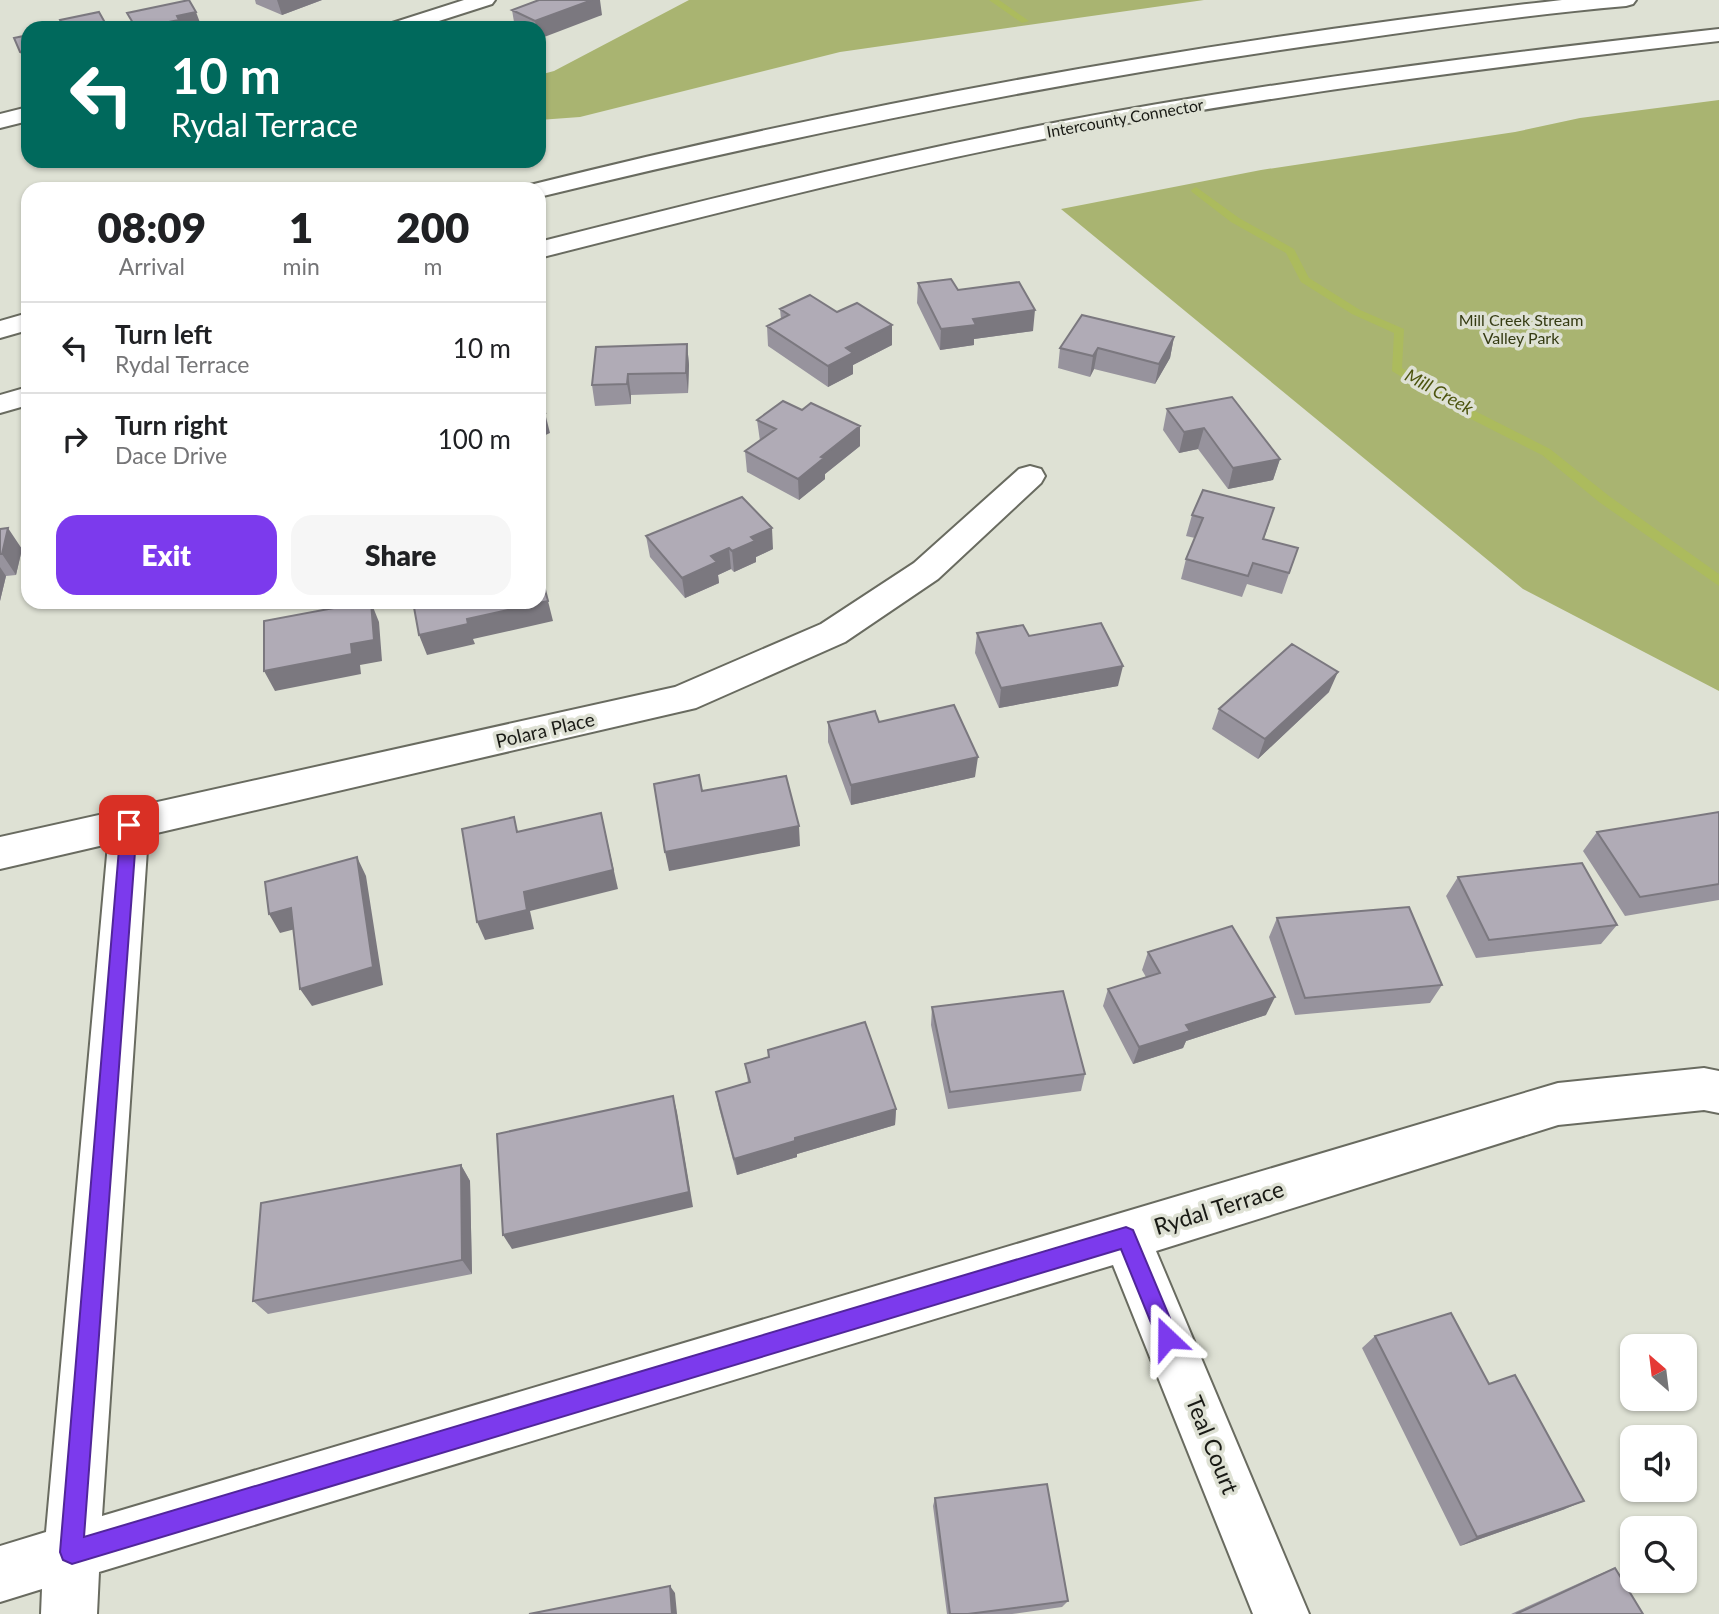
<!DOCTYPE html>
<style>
body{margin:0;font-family:Lato,sans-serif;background:#f6f6f6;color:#202124;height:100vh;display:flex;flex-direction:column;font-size:26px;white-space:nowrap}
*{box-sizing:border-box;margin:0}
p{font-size:23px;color:#757577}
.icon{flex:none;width:38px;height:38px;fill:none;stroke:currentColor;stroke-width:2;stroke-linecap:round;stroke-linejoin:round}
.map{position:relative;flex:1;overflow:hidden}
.sheet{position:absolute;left:21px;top:182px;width:525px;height:427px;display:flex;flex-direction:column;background:#fff;border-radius:21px;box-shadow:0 2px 5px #0004}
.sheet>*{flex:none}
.guide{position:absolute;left:21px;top:21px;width:525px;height:147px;border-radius:21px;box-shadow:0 2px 5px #0004;background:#00695c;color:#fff;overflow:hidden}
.needle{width:46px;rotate:332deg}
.buttons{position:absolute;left:1620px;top:1334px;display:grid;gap:14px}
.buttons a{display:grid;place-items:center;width:77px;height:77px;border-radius:14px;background:#fff;box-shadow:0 2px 5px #0004;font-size:35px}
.pin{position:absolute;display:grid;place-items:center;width:60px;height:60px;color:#fff;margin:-30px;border-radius:14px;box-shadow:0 4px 10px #0006}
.me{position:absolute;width:77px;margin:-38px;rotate:337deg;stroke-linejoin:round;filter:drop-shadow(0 0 5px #0008)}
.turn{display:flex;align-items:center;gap:24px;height:147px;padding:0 35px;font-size:32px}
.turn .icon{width:91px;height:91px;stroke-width:2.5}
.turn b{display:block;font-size:49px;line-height:60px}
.eta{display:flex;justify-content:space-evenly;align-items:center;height:119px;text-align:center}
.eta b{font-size:42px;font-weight:800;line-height:49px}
.action{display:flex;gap:14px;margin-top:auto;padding:14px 35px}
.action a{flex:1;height:80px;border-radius:21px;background:#7c3aed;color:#fff;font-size:28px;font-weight:800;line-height:80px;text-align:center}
.action a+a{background:#f6f6f6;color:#202124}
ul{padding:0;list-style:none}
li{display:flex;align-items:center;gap:21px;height:91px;padding:0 35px;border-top:2px solid #e0e0e0}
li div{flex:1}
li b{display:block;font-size:26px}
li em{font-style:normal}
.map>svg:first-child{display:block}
</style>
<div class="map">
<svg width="1719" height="1614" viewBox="0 0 1719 1614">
<rect width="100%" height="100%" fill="#dee1d4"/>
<path fill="#a9b471" d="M689 0H1204L840 52 580 117 539 120V75L554 71Z
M1719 100V691L1523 589 1061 209 1261 170 1515 132 1580 118Z"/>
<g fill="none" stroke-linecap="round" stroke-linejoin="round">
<path fill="#acbb5d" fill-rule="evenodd" d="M989 0H999L1029 21 1022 23Z
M1196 187 1239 218 1294 249 1309 278 1360 310 1404 329 1402 368 1471 409 1550 449 1609 496 1719 574V586L1599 502 1542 455 1463 415 1392 371 1394 333 1352 314 1301 282 1286 253 1231 222 1192 192 1191 190Z"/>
<g stroke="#696b60" stroke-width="4">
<path id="minor" d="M1030 466 1041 469 1045 476 1041 483 938 579 845 642 696 708 148 835 102 1516 1558 1083 1704 1068 1719 1071V1113L1704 1110 1558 1125 1156 1251 1309 1614H1253L1113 1265 99 1572 97 1614H41L42 1589 0 1602V1546L46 1532 108 844 0 869V837L675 687 821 624 914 563 1019 469Z"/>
</g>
<g stroke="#696b60" stroke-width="4">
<path id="tertiary" d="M464 0H495L492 4 417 28H386L389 24Z
M28 107V121L0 128V114Z"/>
</g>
<g stroke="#696b60" stroke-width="4">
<path id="motorway" d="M1562 0H1636L1633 4 1626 6C1534 14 1442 27 1351 40 1077 77 807 132 539 197V189H527L530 185C870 100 1214 39 1562 0Z
M1719 29V41C1491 67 1263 95 1038 140 870 173 705 216 539 258V242C705 200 870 159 1038 126 1263 82 1491 54 1719 29Z
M28 313V330L0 338V321Z
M28 387V405L0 413V395Z"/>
</g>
<use href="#minor" fill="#fff" fill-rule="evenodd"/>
<use href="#tertiary" fill="#fff" fill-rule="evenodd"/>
<use href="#motorway" fill="#fff" fill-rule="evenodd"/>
</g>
<path fill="#97939d" d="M255 0H322L282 15 256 4Z
M512 10 602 15 539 28H515Z
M918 283 958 290 1033 331 974 339V345L940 350 917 303Z
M780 309 837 312 892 325V345L853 365V374L828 387 768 346 767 326 781 319Z
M1174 337 1170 358 1155 384 1094 369 1090 377 1058 368 1060 348Z
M687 344 689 365 688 393 631 395V404L595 406 592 385Z
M1167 409 1280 459 1273 480 1228 489 1198 449 1179 453 1163 430Z
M757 420 860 446 825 474V479L799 500 747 472 745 451 760 441Z
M1274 508 1264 539 1298 548 1282 594 1247 584 1242 597 1181 579 1186 559 1195 538 1186 536 1192 515Z
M0 529 22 549 16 575 6 576 0 601Z
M646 536 773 549 756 557V562L734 572 731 569 718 575 719 583 685 598 650 557Z
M977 633 1029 636 1118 686 999 708 975 653Z
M1329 692 1258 759 1212 729 1219 709Z
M828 722H879L975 777 851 805 828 742Z
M1719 812V900L1625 916 1583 851 1597 832Z
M1458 877 1617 925 1601 944 1476 958 1446 896Z
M1277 918 1442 985 1430 1003 1295 1015 1269 937Z
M1148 952 1266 1015 1186 1041 1183 1048 1133 1064 1103 1006 1108 989 1146 977 1142 970Z
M932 1007 1085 1074 1081 1091 948 1109 931 1025Z
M768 1050 896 1109 895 1125 797 1154V1157L737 1175 719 1108 716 1092 748 1082 745 1064 768 1057Z
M461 1165 470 1181 472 1274 268 1314 253 1301Z
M1375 1336 1489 1384 1565 1509 1460 1546 1362 1348Z
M935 1498 1068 1601 1062 1607 1012 1614H947L933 1506Z
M1615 1568 1643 1614H1511L1595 1576Z"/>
<path fill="#7b787f" d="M277 0H322L282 15Z
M592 0H600L602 15 539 39V28H536L535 21Z
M196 12 202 28H138L177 16Z
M28 51V69L20 52Z
M1035 310 1033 331 974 339V345L940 350 941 329 973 319Z
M892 325V345L853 365V374L828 387V366L846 348Z
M1174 337 1170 358 1155 384 1159 364Z
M687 344 689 365 688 393 686 373Z
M1098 348 1094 369 1090 377 1093 356Z
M628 374 631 395V404L627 384Z
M545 413 550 433 539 438V415Z
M860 426V446L825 474V479L799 500 798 479 821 457Z
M1204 428 1198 449 1179 453 1184 432Z
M1280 459 1273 480 1228 489 1233 468Z
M8 528 22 549 16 575 2 554Z
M772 528 773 549 756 557V562L734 572 732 551 751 537Z
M729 548 731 569 718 575 719 583 685 598 682 578 711 556Z
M0 567 6 576 0 601Z
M548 601 553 621 473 639 475 644 427 655 419 635 467 619Z
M371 602 379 622 382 661 360 665 361 674 275 691 264 671 351 644Z
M1123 666 1118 686 999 708 1001 688Z
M1338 672 1329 692 1258 759 1265 739Z
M978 757 975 777 851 805V785Z
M601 813 618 889 530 911 534 929 485 940 477 922 524 892Z
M799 826 800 846 669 871 665 852Z
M357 857 366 876 383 985 312 1006 300 989Z
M291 908 303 927 280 933 269 914Z
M1275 997 1266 1015 1186 1041 1183 1048 1133 1064 1139 1047 1186 1025Z
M673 1096 677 1112 693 1207 512 1249 503 1235Z
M896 1109 895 1125 797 1154V1157L737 1175 734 1159 795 1138Z
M461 1165 470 1181 472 1274 462 1260Z
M1584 1501 1565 1509 1460 1546 1477 1537Z
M670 1586 675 1593 677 1614H672Z"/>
<path fill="#b0abb6" stroke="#7b787f" stroke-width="2" d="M189 0 196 12 177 16 179 20 138 28H136L127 13Z
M539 0H592L535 21 512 10Z
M99 12 108 28H63H64L60 20Z
M489 24 493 28H471Z
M28 35V51L20 52 14 38Z
M951 279 958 290 1019 282 1035 310 973 319 976 325 941 329 918 283Z
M810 295 837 312 857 303 892 325 846 348 853 353 828 366 767 326 789 315 780 309Z
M1082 315 1174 337 1159 364 1098 348 1093 356 1060 348Z
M687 344 686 373 628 374 627 384 592 385 596 347Z
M1232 397 1280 459 1233 468 1204 428 1184 432 1167 409Z
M783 401 802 410 811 403 860 426 821 457 824 458 798 479 745 451 776 429 757 420Z
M539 406 545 413 539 415Z
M1203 490 1274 508 1263 539 1298 548 1289 573 1253 563 1248 576 1186 559 1203 518 1192 515Z
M742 497 772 528 751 537 755 541 732 551 729 548 711 556 717 562 682 578 646 536Z
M8 528 2 554H0V529Z
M539 567 548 601 467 619 468 624 419 635 413 602H539Z
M366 602H371L374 640 351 644 352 654 264 671V621Z
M1101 623 1123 666 1001 688 977 633 1023 625 1029 636Z
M1292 644 1338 672 1265 739 1219 709Z
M954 705 978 757 851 785 828 722 875 711 879 722Z
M699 775 702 791 786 776 799 826 665 852 654 784Z
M1719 812V884L1640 897 1597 832Z
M601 813 613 870 524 892 527 910 477 922 462 829 514 817 517 832Z
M357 857 373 967 300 989 291 908 269 914 265 882Z
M1582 863 1617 925 1489 940 1458 877Z
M1409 907 1442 985 1305 998 1277 918Z
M1232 926 1275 997 1186 1025 1190 1031 1139 1047 1108 989 1160 973 1148 952Z
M1063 991 1085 1074 950 1092 932 1007Z
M865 1022 896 1109 795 1138V1141L734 1159 716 1092 750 1082 745 1064 769 1057 768 1050Z
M673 1096 689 1192 503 1235 497 1134Z
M461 1165 462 1260 253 1301 261 1203Z
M1451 1313 1489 1384 1515 1375 1584 1501 1477 1537 1375 1336Z
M1047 1484 1068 1601 968 1614H950L935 1498Z
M1615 1568 1643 1614H1516Z
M670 1586 672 1614H529Z"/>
<path fill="#7c3aed" stroke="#51269a" stroke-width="2" d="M129 819 137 825 84 1537 1126 1227 1133 1230 1175 1330 1178 1338 1175 1345 1167 1348 1160 1345 1121 1249 72 1564 63 1560 60 1552 121 825Z"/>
<g text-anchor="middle" stroke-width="7" stroke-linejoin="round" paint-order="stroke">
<g font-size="16" fill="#191a15" stroke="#dee1d4">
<text transform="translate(1125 118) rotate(-10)" y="6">Intercounty Connector</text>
</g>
<g font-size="16" fill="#353b13" stroke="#dee1d4">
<text x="1521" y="326">Mill Creek Stream<tspan x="1521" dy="18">Valley Park</tspan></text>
</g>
<g font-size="18" font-style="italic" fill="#4c540e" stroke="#dee1d4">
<text transform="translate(1439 392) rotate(29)" y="6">Mill Creek</text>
</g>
<g font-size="19" fill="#191a15" stroke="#dee1d4">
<text transform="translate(545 730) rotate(-13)" y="7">Polara Place</text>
</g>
<g font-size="23" fill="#191a15" stroke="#dee1d4">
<text transform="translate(1219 1208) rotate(-17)" y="8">Rydal Terrace</text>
<text transform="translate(1212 1445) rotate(68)" y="8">Teal Court</text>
</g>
</g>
</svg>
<div class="buttons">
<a><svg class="needle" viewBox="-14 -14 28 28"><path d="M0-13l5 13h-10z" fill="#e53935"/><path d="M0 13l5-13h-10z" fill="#757577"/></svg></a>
<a><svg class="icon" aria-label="sound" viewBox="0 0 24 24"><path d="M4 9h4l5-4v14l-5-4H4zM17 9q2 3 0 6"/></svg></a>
<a><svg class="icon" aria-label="search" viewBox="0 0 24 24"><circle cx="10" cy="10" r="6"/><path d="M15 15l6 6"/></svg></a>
</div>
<div class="pin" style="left:129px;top:825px;background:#d93025"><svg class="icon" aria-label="arrive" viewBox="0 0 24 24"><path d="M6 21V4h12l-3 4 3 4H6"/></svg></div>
<svg class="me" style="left:1167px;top:1338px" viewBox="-20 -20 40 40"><path d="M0-17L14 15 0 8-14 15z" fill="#7c3aed" stroke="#fff" stroke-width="4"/></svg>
<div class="guide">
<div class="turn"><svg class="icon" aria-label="left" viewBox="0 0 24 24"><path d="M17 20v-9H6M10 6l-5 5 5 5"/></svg><div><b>10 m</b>Rydal Terrace</div></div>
</div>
<section class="sheet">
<div class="eta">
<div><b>08:09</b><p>Arrival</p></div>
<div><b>1</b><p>min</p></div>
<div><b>200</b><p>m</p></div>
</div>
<ul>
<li><svg class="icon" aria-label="left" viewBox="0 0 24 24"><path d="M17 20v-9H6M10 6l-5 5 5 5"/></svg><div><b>Turn left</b><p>Rydal Terrace</p></div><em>10 m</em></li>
<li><svg class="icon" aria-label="right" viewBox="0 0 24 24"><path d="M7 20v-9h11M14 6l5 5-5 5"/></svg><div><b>Turn right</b><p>Dace Drive</p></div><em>100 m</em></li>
</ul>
<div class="action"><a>Exit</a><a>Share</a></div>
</section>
</div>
